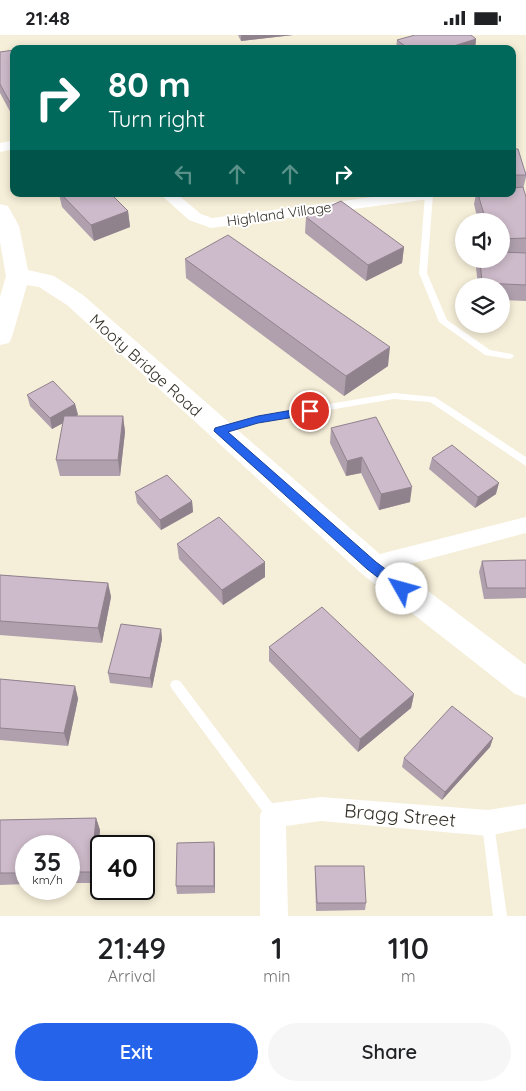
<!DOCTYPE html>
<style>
body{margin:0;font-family:Quicksand,sans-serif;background:#f6f6f6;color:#202124;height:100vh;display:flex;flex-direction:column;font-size:19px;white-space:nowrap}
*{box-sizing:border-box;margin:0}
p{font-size:16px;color:#757577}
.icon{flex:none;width:28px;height:28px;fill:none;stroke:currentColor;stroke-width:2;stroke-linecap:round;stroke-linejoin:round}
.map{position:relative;height:881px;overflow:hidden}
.side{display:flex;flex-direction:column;background:#fff;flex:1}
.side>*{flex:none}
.guide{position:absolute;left:10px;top:10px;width:506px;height:152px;border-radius:10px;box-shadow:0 2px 8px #0003;background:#00695c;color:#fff;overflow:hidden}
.fabs{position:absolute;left:455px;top:178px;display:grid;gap:10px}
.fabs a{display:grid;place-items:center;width:55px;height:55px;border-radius:50%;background:#fff;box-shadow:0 2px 8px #0003;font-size:25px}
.speed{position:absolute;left:15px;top:800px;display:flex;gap:10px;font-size:25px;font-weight:700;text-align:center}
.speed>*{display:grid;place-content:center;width:65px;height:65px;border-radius:50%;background:#fff;box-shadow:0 2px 8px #0003;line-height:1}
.speed small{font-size:12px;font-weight:400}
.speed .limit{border:2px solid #111;border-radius:8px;background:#fff;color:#111}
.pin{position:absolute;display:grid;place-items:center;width:42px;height:42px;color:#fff;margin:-21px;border:2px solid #fff;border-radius:50%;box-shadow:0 1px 5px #0007}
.me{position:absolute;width:55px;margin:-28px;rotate:308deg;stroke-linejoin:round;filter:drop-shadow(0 0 4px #0008)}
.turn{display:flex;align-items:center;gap:18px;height:105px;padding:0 15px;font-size:22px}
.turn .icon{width:65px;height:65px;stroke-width:2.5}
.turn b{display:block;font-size:35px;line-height:42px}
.lanes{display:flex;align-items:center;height:48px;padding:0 15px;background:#0003;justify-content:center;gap:25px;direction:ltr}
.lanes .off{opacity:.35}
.eta{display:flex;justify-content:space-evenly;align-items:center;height:85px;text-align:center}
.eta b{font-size:30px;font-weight:600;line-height:35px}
.primary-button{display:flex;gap:10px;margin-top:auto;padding:10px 15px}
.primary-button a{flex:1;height:58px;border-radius:30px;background:#2563eb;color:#fff;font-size:20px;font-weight:600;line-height:58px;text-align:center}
.primary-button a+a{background:#f6f6f6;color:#202124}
.status{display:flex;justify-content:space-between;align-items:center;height:35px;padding:0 25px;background:#fff;direction:ltr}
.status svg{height:14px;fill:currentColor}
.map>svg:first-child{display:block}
</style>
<div class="status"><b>21:48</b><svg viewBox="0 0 49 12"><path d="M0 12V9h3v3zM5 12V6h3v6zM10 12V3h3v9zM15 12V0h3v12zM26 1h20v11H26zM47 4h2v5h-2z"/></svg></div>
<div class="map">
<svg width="526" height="881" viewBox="0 0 526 881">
<rect width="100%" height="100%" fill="#f5eed8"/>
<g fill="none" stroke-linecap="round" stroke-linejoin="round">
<path fill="#fff" fill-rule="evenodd" d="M425 159H433L427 238 447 285 490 315 512 319 514 321 512 323 509 324 485 320 439 287 419 238Z
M394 358 435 362 526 422V431L430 367 394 364 258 387 220 399 215 395 217 392 258 381Z
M176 645 180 646 278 776 279 780 278 784 273 786 268 784 172 654 170 650 172 646Z
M488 783 493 785 494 789 507 881H493L482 789 483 785Z"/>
<path fill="#fff" fill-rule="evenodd" d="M14 105V114L0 117V108Z
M160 159H177L201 179 212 183 396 159H437L434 162 429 164 211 193 189 185Z
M526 482V498L372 539 364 536 361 530 364 524 372 521Z
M321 762 488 775 526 769V793L488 801 321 786 286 791 288 881H260V780L264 771 273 768Z"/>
<path fill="#fff" fill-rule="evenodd" d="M0 169 8 171 19 191 28 235 54 241 83 260 382 521 526 630V663L515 659 362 539 67 270 39 252 27 250 12 302 9 308 0 310V262L6 241 0 207Z"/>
</g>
<path fill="#b0a0ae" d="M238 0H293L241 6Z
M476 4 475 14H396L397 5Z
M14 15V84L0 58V17Z
M512 114 526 138V142L523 154 526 162V266L501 265V251H478L476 232 478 224H501V186H478L474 169 476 159H512Z
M59 159H111L128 176 130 192 94 206 62 172Z
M306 182 404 212 402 228 366 246 305 198Z
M185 224 388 331 344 361 186 243Z
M27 360 75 369 78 380 76 381H123L125 397 120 441H60L56 425 63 388 52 394 30 371Z
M331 393 410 467 379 475 361 438 346 441 330 408Z
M432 423 496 459 475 473 429 434Z
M135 457 192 466 193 477 161 495 137 468Z
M177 509 265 542 223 570 179 524Z
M526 525V563L484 564 479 537 482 526Z
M0 540 108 548 111 562 102 608 0 600Z
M161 594 162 604 152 653 110 648 108 638Z
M269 612 414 659 411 673 358 717 269 626Z
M0 644 75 651 78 664 68 711 0 705Z
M493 703 490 712 442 765 402 732 404 723Z
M96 783 100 795 95 848H69V811H26V849L0 850V785Z
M214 807 215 816V858L177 859 176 851Z
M315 831 366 868 365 875 316 876 315 839Z"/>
<path fill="#90828d" d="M241 0H293L241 6Z
M476 4 475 14H444Z
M12 71H14V80Z
M128 176 130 192 94 206 91 190Z
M404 212 402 228 366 246 368 230Z
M390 312 388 331 344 361 346 341Z
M75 369 78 380 52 394 50 383Z
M123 381 125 397 120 441 118 425Z
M362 422 361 438 346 441 347 426Z
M499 448 496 459 475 473 478 462Z
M412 452 410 467 379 475 381 459Z
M192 466 193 477 161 495 160 485Z
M265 527V542L223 570 222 555Z
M108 548 111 562 102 608 98 593Z
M161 594 162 604 152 653 150 643Z
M75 651 78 664 68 711 64 698Z
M414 659 411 673 358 717 360 704Z
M493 703 490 712 442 765 445 757Z
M96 783 100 795 95 848 91 837Z
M214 807 215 816V858L214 851Z"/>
<path fill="#cdbaca" stroke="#90828d" d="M415 0H471L476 4 444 14H409L397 5Z
M174 12 175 14H165Z
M14 15V71H12L0 49V17Z
M512 114H518L526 140H512Z
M523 152 526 162V203L501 204V186H486L478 159H512V153Z
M61 159H111L128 176 91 190Z
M341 166 404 212 368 230 306 182Z
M228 200 390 312 346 341 185 224Z
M501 217 526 218V250L482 248 480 224H501Z
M53 346 75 369 50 383 27 360Z
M64 381H123L118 425H56Z
M376 382 412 452 381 459 362 422 347 426 331 393Z
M452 410 499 448 478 462 432 423Z
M167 440 192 466 160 485 135 457Z
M219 482 265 527 222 555 177 509Z
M526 525V553H487L482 526Z
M0 540 108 548 98 593 0 586Z
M322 572 414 659 360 704 269 612Z
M121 589 161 594 150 643 108 638Z
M0 644 75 651 64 698 0 693Z
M452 671 493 703 445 757 404 723Z
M96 783 91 837H69V811H26V838H0V785Z
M214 807V851H176L177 808Z
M315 831H364L366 868H317Z"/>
<path fill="#2563eb" stroke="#184099" d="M310 372 315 376 313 379 258 388 228 397 376 527 407 550 409 554 407 558 402 559 398 558 367 534 214 396 215 393 258 381Z"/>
<g text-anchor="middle" stroke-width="4" stroke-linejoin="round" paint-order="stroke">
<g font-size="14" fill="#343128" stroke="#fff">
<text transform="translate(279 179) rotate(-8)" y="5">Highland Village</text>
</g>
<g font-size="16" fill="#343128" stroke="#fff">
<text transform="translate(146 330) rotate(42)" y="6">Mooty Bridge Road</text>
</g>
<g font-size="19" fill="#343128" stroke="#fff">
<text transform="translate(400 780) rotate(5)" y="7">Bragg Street</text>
</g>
</g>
</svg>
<div class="fabs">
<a><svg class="icon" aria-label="sound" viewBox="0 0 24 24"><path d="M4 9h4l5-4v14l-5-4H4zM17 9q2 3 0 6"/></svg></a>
<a><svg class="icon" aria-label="layers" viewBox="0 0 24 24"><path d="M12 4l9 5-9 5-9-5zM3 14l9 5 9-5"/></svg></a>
</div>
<div class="speed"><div>35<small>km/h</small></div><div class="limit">40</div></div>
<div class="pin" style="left:310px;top:376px;background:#d93025"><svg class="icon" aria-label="arrive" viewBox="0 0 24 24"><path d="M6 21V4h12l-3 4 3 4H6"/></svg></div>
<svg class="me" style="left:402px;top:554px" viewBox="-20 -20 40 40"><circle r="19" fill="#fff"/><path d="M0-13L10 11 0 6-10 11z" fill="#2563eb"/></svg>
<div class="guide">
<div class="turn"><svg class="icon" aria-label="right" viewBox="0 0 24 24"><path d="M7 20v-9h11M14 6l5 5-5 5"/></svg><div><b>80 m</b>Turn right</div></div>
<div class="lanes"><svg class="icon off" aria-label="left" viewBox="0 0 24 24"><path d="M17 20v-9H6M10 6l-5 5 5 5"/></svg><svg class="icon off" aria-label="ahead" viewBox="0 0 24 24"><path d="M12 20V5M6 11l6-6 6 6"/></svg><svg class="icon off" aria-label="ahead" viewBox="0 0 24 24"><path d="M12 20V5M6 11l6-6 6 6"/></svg><svg class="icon" aria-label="right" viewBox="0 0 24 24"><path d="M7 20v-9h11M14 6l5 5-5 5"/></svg></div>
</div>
</div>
<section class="side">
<div class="eta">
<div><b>21:49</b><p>Arrival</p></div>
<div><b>1</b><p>min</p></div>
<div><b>110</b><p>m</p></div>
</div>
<div class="primary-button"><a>Exit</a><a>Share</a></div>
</section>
